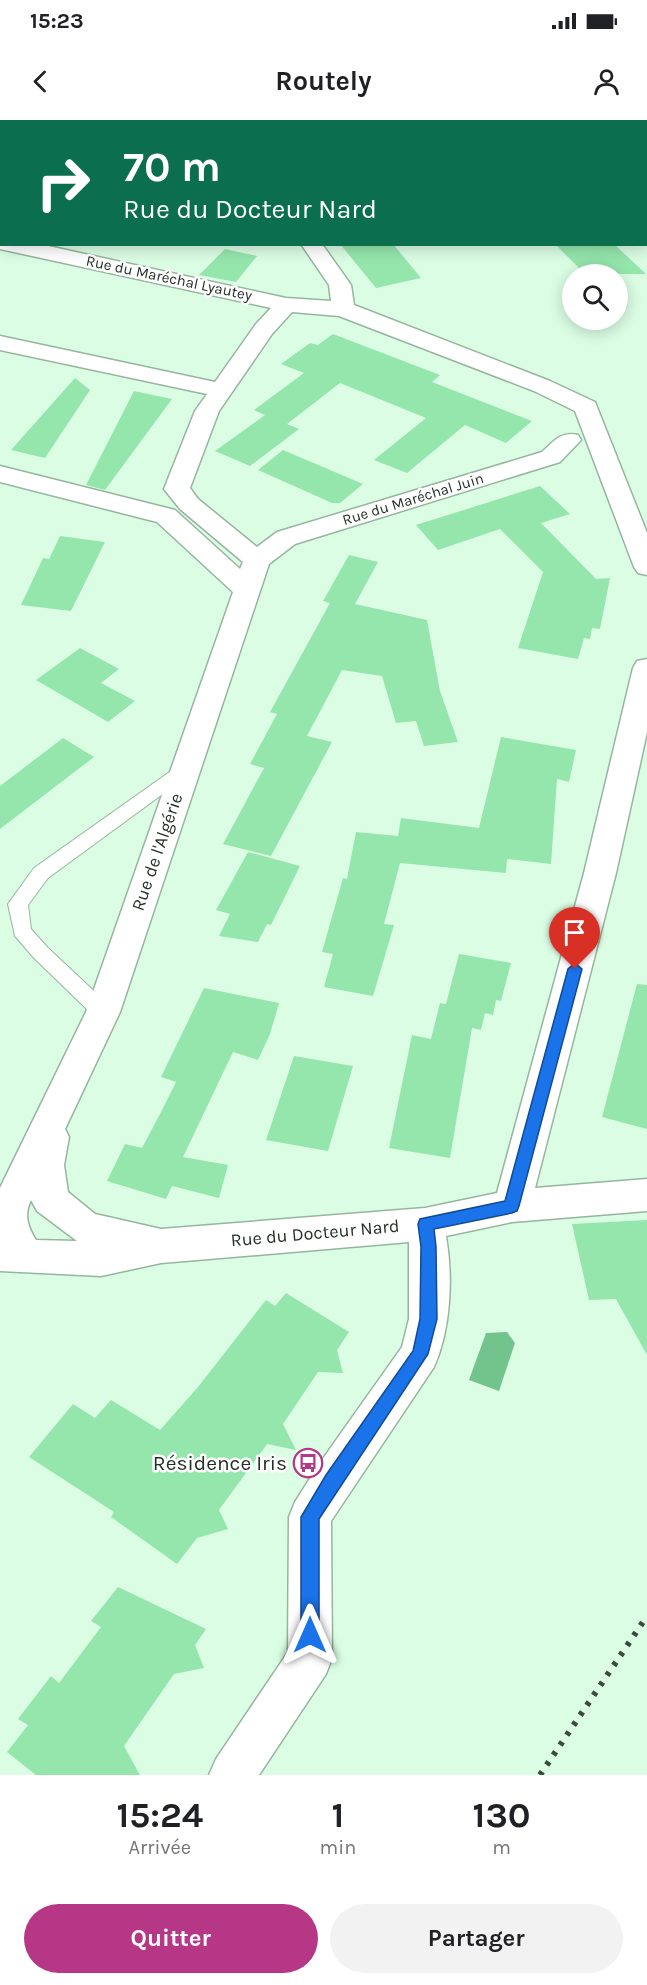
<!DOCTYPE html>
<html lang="fr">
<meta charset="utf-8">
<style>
body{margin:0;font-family:Karla,sans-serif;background:#f2f2f2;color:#202124;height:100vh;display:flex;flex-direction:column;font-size:22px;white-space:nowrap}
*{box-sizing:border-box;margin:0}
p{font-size:20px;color:#757577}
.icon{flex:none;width:33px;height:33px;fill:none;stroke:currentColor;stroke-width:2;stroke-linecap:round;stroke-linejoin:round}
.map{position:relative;height:1655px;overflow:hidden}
.panel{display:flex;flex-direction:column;background:#fff;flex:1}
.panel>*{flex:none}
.top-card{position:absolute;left:0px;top:0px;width:648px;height:126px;box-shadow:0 3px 15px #0003;background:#0b6e4f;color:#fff;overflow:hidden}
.fabs{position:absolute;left:562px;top:144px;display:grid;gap:12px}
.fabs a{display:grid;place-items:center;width:66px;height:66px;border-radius:50%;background:#fff;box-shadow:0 3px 15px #0003;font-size:30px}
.pin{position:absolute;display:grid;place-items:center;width:51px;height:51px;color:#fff;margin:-62px -26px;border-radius:50% 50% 50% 0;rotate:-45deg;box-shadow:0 0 6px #0007}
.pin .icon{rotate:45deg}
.me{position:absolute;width:66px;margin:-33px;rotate:0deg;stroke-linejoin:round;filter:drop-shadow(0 0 4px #0008)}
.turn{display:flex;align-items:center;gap:21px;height:126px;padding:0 24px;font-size:27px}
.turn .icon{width:78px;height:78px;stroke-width:2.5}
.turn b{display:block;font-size:42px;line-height:51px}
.eta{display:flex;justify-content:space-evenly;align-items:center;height:102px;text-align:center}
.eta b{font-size:36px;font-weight:700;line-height:42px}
.button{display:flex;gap:12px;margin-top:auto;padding:12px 24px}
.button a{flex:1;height:69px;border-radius:36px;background:#b53785;color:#fff;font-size:24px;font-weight:700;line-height:69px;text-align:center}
.button a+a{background:#f2f2f2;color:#202124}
.status{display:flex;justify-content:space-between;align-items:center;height:42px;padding:0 30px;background:#fff;direction:ltr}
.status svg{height:16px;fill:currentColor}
header{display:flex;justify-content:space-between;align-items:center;height:78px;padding:0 24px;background:#fff;font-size:27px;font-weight:700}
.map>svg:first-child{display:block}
</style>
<div class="status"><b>15:23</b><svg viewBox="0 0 49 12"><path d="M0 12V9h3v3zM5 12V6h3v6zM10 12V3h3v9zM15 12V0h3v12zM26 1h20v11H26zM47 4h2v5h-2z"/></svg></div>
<header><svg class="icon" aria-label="back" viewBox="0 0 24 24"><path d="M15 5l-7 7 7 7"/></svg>Routely<svg class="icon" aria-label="person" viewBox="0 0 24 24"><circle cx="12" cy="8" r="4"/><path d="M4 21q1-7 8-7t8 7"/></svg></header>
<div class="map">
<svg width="647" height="1655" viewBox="0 0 647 1655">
<rect width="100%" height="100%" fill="#dbfde4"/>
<path fill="#73c38c" d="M507 1212 515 1223 499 1271 469 1260 486 1213Z"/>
<path fill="#95e6ad" d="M340 124H393L421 158 376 168Z
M555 124H614L646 154H585Z
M225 129 257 136 236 162 199 155Z
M333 214 440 255 432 262 532 301 506 323 465 305 407 353 374 340 426 298 340 263 287 304 299 309 250 346 215 331 265 295 254 290 304 253 281 244 310 223 318 225Z
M75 258 90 270 45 338 11 330Z
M134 271 172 279 105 370 86 365Z
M283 330 363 364 340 383H332L258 350Z
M540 366 570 394 541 403 596 459 610 458 600 509 592 508 590 519 584 518 578 539 518 528 543 452 500 409 438 430 416 405Z
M60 416 105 422 71 491 21 485 43 438 49 439Z
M349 435 378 442 355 484 427 500 440 571 458 622 424 626 416 601 396 603 382 556 342 550 307 616 332 622 271 736 223 724 264 648 250 644 277 594 270 592 330 483 323 481Z
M80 528 119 549 101 563 135 581 108 602 36 560Z
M501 617 576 630 569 662 557 659 551 744 507 739 506 753 400 743 384 804 394 805 373 876 324 867 333 834 322 832 343 758 347 759 356 712 398 716 401 698 479 708Z
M63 618 94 637 0 709V666Z
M248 732 300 746 271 805 267 804 258 822 219 816 230 794 216 790Z
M459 834 511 843 501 881 496 880 493 895 485 893 481 910 472 908 450 1038 389 1028 412 915 431 919 440 883 446 884Z
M637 864 647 865V1009L602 997Z
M204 868 279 883 270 914 258 940 233 932 183 1037 228 1045 219 1078 172 1066 166 1079 107 1061 125 1024 142 1028 160 994 176 962 161 957Z
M294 936 353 946 328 1031 266 1020Z
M647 1100V1235L616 1179 589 1180 572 1104Z
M286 1173 349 1212 337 1230 343 1253 318 1252 283 1304 296 1330 267 1324 219 1390 228 1409 197 1418 177 1444 111 1397 114 1392 29 1337 73 1284 95 1298 111 1280 160 1310 198 1267 266 1180 275 1186Z
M118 1467 206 1509 195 1525 204 1548 174 1554 124 1626 140 1655H36L7 1632 28 1605 18 1599 51 1556 59 1563 101 1507 91 1501Z"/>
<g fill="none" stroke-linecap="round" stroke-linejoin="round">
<g stroke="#96b59e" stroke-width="2">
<path id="lane" d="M34 0H46V2H34Z
M0 46H2L0 54Z
M184 644 190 646 193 650 190 654 48 758 28 785 31 809 48 828 110 886 113 892 110 898 103 900 96 898 34 838 15 816 8 784 34 748 178 646Z"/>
</g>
<g stroke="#96b59e" stroke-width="3">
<path id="street" d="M215 0H235V2H215Z
M0 119 2 124H39L286 178 331 181 329 165 301 124H322L351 165 354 185 550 261 595 282 647 413V455L638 453 634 447 575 291 534 271 339 196 292 192 272 214 219 291 190 368 198 379 257 427 277 412 542 332C554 321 561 311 578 315L581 320 560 342 295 424 269 444 120 892 65 1009 69 1017 64 1045 68 1072 95 1094 161 1109 425 1088 497 1073 584 753 633 548 637 541 647 539V612L616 753 535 1068 647 1059V1091L512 1102 446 1116C453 1157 451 1209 434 1247L331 1401 332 1538 326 1554 259 1655H209L216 1639 288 1532 289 1397 295 1382 317 1347 402 1227 409 1199V1122L161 1143 101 1156 0 1151V1068L86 892 233 472 157 402 0 362V346L175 390 240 449 243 442 180 389 164 369 195 291 207 274 0 230V216L215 262 256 204 271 188 0 129ZM31 1080 37 1091 77 1121 36 1120C27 1106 24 1094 31 1080Z"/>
</g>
<use href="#lane" fill="#fff" fill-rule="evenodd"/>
<use href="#street" fill="#fff" fill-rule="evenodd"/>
<path stroke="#3b493e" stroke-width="3" stroke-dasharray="2 4" stroke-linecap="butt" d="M642 0 644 2"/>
<path stroke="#3b493e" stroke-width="6" stroke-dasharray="4 8" stroke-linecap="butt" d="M540 1655 647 1496"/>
</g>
<path fill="#1a73e8" stroke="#114b97" stroke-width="1.5" d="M575 843 582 849 519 1086 517 1091 512 1093 434 1109 436 1127 437 1199 428 1234 319 1399V1515L317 1521 310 1524 304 1521 301 1515V1397L326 1355 413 1231 420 1199 421 1127 418 1104 420 1099 505 1081 568 849Z"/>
<defs>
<g id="bus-ring" transform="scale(1.5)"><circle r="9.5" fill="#fff" stroke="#b53785" stroke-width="1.5"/><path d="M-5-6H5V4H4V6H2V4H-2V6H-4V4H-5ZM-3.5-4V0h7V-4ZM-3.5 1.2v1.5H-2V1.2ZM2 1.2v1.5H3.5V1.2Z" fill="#b53785"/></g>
</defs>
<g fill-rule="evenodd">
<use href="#bus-ring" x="308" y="1343"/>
</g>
<g text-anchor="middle" stroke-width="5" stroke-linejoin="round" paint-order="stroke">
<g font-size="15" fill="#243027" stroke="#fff">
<text transform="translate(169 158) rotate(12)" y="5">Rue du Maréchal Lyautey</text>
<text transform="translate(413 379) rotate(-17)" y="5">Rue du Maréchal Juin</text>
</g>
<g font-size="18" fill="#243027" stroke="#fff">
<text transform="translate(157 732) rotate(-71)" y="6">Rue de l'Algérie</text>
<text transform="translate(315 1113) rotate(-5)" y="6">Rue du Docteur Nard</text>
</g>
<g font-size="21" fill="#243027" stroke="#fff" text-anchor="end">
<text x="287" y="1350">Résidence Iris</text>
</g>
</g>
</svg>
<div class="fabs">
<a><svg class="icon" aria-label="search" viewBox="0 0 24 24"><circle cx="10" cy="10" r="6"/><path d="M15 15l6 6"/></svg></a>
</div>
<div class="pin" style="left:575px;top:849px;background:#d93025"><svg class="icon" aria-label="arrive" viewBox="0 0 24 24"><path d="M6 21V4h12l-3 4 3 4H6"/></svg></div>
<svg class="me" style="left:310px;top:1515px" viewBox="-20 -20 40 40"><path d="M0-17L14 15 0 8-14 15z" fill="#1a73e8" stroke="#fff" stroke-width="4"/></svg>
<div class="top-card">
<div class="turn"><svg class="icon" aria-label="right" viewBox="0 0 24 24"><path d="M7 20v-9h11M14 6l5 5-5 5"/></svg><div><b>70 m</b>Rue du Docteur Nard</div></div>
</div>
</div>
<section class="panel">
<div class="eta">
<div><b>15:24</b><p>Arrivée</p></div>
<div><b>1</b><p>min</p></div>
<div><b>130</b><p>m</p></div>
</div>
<div class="button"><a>Quitter</a><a>Partager</a></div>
</section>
